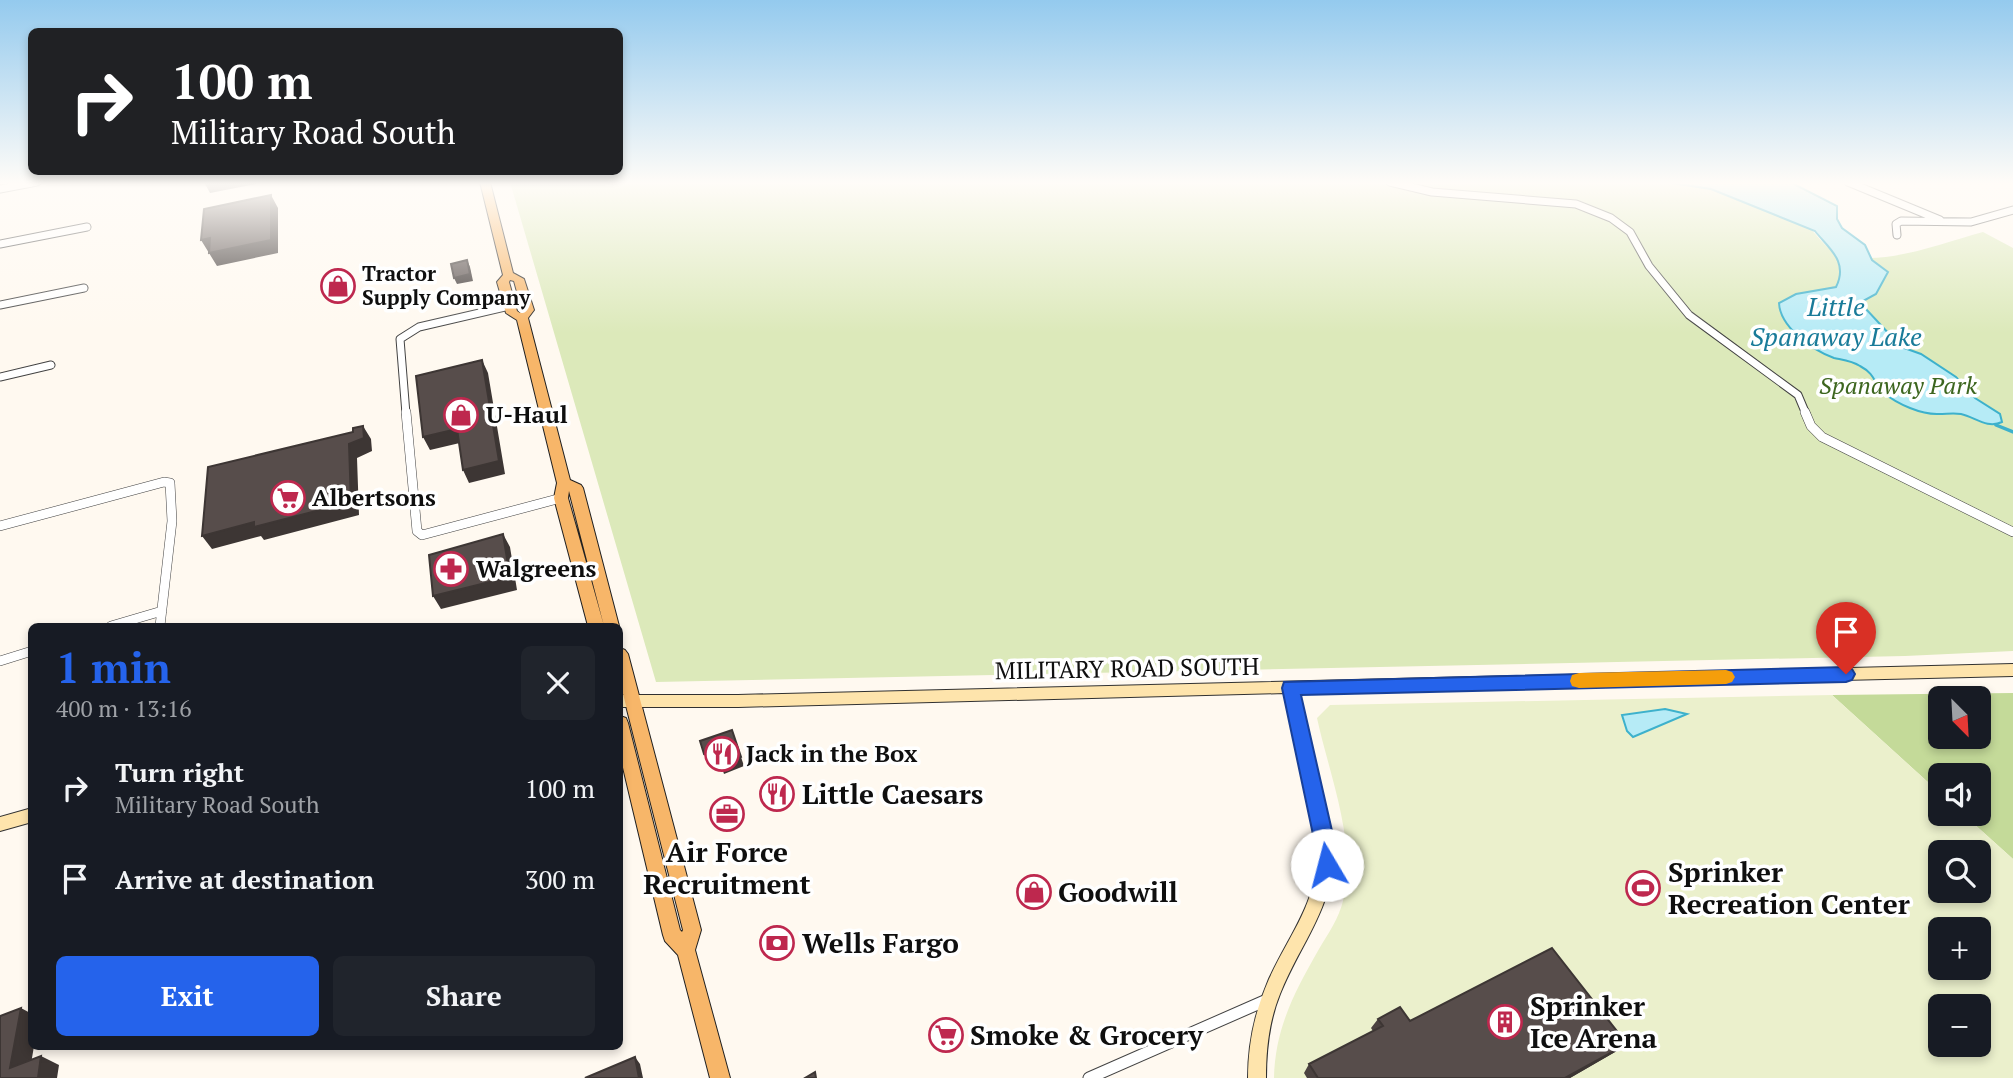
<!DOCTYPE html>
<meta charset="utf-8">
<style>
body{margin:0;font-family:"PT Serif",serif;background:#20242c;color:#f1f3f6;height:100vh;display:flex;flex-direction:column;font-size:26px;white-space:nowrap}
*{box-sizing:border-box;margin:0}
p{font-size:23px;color:#9ea1a6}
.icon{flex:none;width:38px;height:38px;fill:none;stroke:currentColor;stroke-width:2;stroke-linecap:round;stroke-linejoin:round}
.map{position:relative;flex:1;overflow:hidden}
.panel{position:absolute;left:28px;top:623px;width:595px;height:427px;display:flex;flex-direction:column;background:#171b24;border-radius:10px;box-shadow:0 4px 10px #0003}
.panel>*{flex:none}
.hud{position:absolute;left:28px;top:28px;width:595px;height:147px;border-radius:10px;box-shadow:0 4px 10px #0003;background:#202124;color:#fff;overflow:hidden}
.needle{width:46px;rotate:156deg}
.fabs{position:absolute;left:1928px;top:686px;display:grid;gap:14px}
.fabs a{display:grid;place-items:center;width:63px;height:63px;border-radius:10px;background:#171b24;box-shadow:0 4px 10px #0003;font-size:35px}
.pin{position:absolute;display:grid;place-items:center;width:60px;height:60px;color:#fff;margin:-72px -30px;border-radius:50% 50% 50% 0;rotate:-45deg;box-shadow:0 0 7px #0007}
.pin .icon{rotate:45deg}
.me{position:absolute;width:77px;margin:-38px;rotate:352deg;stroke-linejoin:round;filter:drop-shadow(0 0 5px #0008)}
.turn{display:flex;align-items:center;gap:24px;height:147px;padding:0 28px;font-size:32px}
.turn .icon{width:91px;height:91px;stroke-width:2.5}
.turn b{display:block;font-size:49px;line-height:60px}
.round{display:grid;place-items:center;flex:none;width:74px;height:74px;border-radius:10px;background:#20242c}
.overview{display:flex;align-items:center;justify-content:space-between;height:119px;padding:0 28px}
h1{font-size:42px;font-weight:800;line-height:52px;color:#2563eb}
.primary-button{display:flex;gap:14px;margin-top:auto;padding:14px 28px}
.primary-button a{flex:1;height:80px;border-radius:10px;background:#2563eb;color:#fff;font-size:28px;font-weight:800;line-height:80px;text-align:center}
.primary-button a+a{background:#20242c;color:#f1f3f6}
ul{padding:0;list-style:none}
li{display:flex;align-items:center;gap:21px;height:91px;padding:0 28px}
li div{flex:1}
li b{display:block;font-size:26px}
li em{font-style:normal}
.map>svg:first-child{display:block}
</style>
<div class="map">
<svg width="2013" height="1078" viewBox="0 0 2013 1078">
<rect width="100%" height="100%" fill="#fff9f0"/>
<path fill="#dce9ba" d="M510 182H1665L1711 189 1805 225C1817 232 1824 249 1838 253 1879 269 1941 243 1983 232L2013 248V651L1905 656 656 682Z"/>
<path fill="#c4da99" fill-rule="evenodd" d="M2013 693V859L1963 814H1979V775H1941V794L1832 695ZM1941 698H1979V737H1941Z"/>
<path fill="#ebf0cc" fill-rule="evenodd" d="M1832 695 1941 794V814H1963L2013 859V1078H1274C1275 1028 1295 991 1319 949 1328 934 1339 918 1343 901 1358 845 1329 774 1317 718L1330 705ZM1941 852H1979V891H1941ZM1941 929H1979V968H1941ZM1941 1006H1979V1045H1941Z"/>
<path fill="#b6ebf6" stroke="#3db1cc" stroke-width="2" d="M1665 182H1790L1837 206V219L1842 228 1865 245 1872 260 1888 272 1876 294 1863 301 1865 308 1892 337 1893 344 1921 354 1956 377 1975 398 2000 414 2002 422C1987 429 1975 417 1961 414 1953 413 1947 414 1939 414 1922 415 1897 404 1884 393 1873 384 1877 375 1860 366 1852 361 1843 360 1834 358 1812 350 1780 327 1779 303L1796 294 1836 287C1849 261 1828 248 1815 231L1711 189Z
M1665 709 1687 714 1633 737 1627 731 1622 715Z"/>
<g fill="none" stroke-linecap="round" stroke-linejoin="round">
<path stroke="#3db1cc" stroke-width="3.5" d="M1996 425 2013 432"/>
<g stroke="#424242" stroke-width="9">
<path id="street-far2" d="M1390 182 1432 192 1576 204 1611 218 1630 232 1649 266 1689 315 1798 395 1806 414
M1848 182 1940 220
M0 189 37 182
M1897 235 1896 224 1901 221 1971 222 2013 210
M0 244 87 227
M0 305 84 288
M0 377 51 365
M406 414 400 339 419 327 510 306"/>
</g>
<g stroke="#424242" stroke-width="10">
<path id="street-far1" d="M406 412 417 531 422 535 561 498
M1805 412 1811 426 1822 437 2013 532
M0 526 164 482 170 483 172 521 160 626
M111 626 162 611
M0 661 32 651"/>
</g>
<g stroke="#424242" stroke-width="13">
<path id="street" d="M1089 1078 1269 999"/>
</g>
<g stroke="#313131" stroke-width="2">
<path id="secondary" d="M2013 664V676L1299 693 1333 844C1335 908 1302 939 1280 994 1269 1021 1266 1049 1266 1078H1248C1248 1043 1255 1011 1269 979 1292 929 1319 902 1317 844L1285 693 738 707H620V695H738Z
M32 808V822L0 831V817Z"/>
</g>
<g stroke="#202020" stroke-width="2">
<path id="primary" d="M480 182H490L513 273 524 279 534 310 528 318 570 480 581 485 583 488 619 626H604L569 491 568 498 604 626H588L554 498 557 483 517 320 506 313 497 282 503 275ZM510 280 514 281 522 310 520 313 517 311 509 282Z
M620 648 625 650 628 654 701 930 695 950 730 1078H710L678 955 665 941 663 935 620 755V716L626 718 628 723 680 930 682 932 683 930 620 682Z"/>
</g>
<use href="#street-far2" stroke="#fff" stroke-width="7"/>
<use href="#street-far1" stroke="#fff" stroke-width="9"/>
<use href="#street" stroke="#fff" stroke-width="11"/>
<use href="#secondary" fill="#fee4ac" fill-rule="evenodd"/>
<use href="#primary" fill="#f7b669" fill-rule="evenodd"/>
</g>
<path fill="#4b4240" d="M1378 1019 1410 1021 1615 1052 1570 1078H1307L1304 1073 1309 1064 1373 1031 1371 1028Z"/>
<path fill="#3d3634" d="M204 182H266L210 193Z
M271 195 278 208V253L217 266 209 253Z
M210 238 209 253 201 240Z
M467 260 470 267 473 281 457 284 454 278Z
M482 360 488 373 505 474 469 483 463 470Z
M363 426 371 439 372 451 357 458 359 515 264 540 261 536 212 549 202 536 349 444Z
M457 429 464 442 430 450 423 437Z
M503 534 510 547 517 590 441 609 433 596Z
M732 730 744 766 724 774 721 765Z
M716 749 719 758 708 763 704 754Z
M21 1008 32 1014V1046H34L29 1076 10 1068Z
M1627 1044 1615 1052 1570 1078H1565Z
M41 1056 59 1065 57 1078H38Z
M635 1057 640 1064 643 1078H639Z"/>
<path fill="#574d4b" stroke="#3d3634" stroke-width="2" d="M271 195V240L209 253 210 238 201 240 204 209Z
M467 260 470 274 454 278 451 264Z
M482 360 499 461 463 470 457 429 423 437 416 376Z
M363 426 364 438 349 444 351 502 254 527V522L202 536 208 467 353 432V428Z
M503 534 510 577 433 596 429 555Z
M732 730 741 757 721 765 716 749 704 754 700 741Z
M1552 948 1627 1044 1565 1078H1318L1309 1064 1383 1026 1378 1019 1400 1007 1410 1021Z
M21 1008 10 1068 41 1056 38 1078H0V1016Z
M635 1057 639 1078H585Z
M815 1072 816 1078H805Z"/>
<linearGradient id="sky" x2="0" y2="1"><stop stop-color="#94caee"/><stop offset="0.55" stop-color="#fffcf8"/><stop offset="1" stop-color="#fffcf8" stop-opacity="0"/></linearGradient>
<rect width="2013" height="333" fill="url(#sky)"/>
<path fill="#2563eb" stroke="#184099" stroke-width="2" d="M1846 667 1852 669 1855 674 1852 680 1846 682 1301 695 1335 844 1337 865 1334 872 1327 875 1320 872 1315 844 1282 688 1284 682Z"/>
<path fill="#f59e0b" d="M1726 670 1732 672 1735 677 1732 682 1726 684 1579 688 1572 686 1570 681 1572 675 1579 673Z"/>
<defs>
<g id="shop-ring" transform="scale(1.75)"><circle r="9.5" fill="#fff" stroke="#be284e" stroke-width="1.5"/><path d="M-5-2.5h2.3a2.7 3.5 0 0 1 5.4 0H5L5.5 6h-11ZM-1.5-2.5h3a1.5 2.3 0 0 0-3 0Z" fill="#be284e"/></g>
<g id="supermarket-ring" transform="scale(1.75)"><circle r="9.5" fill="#fff" stroke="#be284e" stroke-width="1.5"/><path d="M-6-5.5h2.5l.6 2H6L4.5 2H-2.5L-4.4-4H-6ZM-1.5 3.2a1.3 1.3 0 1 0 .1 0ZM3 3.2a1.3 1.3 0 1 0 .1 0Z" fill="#be284e"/></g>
<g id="pharmacy-ring" transform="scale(1.75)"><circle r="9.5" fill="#fff" stroke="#be284e" stroke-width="1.5"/><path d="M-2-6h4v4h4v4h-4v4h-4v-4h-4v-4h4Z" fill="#be284e"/></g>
<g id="restaurant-ring" transform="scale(1.75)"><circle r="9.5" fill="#fff" stroke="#be284e" stroke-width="1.5"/><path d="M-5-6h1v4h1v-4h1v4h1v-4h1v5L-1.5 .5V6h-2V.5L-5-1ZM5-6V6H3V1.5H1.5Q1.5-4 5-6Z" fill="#be284e"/></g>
<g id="office-ring" transform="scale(1.75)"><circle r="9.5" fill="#fff" stroke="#be284e" stroke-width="1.5"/><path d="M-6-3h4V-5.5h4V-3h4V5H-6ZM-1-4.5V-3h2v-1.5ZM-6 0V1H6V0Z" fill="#be284e"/></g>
<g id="stadium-ring" transform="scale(1.75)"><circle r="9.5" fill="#fff" stroke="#be284e" stroke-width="1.5"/><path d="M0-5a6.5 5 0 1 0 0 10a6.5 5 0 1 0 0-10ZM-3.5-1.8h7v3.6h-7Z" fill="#be284e"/></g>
<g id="bank-ring" transform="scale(1.75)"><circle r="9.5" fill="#fff" stroke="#be284e" stroke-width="1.5"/><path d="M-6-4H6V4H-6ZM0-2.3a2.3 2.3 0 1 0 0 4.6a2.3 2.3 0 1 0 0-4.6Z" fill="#be284e"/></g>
<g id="building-ring" transform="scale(1.75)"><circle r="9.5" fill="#fff" stroke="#be284e" stroke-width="1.5"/><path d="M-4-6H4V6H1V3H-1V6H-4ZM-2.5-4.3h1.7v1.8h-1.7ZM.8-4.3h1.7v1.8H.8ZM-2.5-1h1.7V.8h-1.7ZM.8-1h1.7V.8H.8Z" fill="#be284e"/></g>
</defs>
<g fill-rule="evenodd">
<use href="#shop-ring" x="338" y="286"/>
<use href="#shop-ring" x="461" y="415"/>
<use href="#supermarket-ring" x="288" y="498"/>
<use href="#pharmacy-ring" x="451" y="569"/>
<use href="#restaurant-ring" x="722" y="754"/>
<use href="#restaurant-ring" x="777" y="794"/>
<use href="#office-ring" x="727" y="814"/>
<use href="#stadium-ring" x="1643" y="888"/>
<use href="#shop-ring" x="1034" y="892"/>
<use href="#bank-ring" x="777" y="943"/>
<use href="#building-ring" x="1505" y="1022"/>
<use href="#supermarket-ring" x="946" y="1035"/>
</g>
<g text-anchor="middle" stroke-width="7" stroke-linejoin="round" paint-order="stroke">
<g font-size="21" font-weight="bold" fill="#0f0f0f" stroke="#fff" text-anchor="start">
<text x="362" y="281">Tractor<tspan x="362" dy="24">Supply Company</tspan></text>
</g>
<g font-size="24" font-style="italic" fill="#3d661f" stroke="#fff">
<text x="1898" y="394">Spanaway Park</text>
</g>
<g font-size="24" font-weight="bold" fill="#0f0f0f" stroke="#fff" text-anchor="start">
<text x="486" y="423">U-Haul</text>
<text x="312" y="506">Albertsons</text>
<text x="476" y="577">Walgreens</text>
<text x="746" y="762">Jack in the Box</text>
</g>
<g font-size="24" fill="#0f0f0f" stroke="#fff">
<text transform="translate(1127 669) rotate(-1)" y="8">MILITARY ROAD SOUTH</text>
</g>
<g font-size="26" font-style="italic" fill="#197b99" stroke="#fff">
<text x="1836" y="316">Little<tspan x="1836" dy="30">Spanaway Lake</tspan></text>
</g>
<g font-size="28" font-weight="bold" fill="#0f0f0f" stroke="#fff" text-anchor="start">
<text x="802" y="804">Little Caesars</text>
<text x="727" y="862" text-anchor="middle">Air Force<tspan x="727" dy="32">Recruitment</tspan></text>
<text x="1668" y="882">Sprinker<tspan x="1668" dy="32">Recreation Center</tspan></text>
<text x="1058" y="902">Goodwill</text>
<text x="802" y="953">Wells Fargo</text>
<text x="1530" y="1016">Sprinker<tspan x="1530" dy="32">Ice Arena</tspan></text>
<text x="970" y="1045">Smoke &amp; Grocery</text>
</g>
</g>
</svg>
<div class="fabs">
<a><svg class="needle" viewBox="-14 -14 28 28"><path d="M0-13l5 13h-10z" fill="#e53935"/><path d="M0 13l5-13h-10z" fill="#9ea1a6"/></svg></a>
<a><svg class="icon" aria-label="sound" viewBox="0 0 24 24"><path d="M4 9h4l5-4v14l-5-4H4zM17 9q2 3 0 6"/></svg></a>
<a><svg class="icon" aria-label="search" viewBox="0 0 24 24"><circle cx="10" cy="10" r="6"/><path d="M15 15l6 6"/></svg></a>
<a>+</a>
<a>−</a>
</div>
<div class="pin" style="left:1846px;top:674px;background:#d93025"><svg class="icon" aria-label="arrive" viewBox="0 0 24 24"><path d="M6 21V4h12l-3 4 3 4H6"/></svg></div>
<svg class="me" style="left:1327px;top:865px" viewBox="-20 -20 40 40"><circle r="19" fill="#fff"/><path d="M0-13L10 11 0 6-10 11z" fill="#2563eb"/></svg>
<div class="hud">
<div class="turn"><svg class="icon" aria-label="right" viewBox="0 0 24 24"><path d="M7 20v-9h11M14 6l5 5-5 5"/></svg><div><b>100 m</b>Military Road South</div></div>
</div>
<section class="panel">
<div class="overview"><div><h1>1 min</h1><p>400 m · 13:16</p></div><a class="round"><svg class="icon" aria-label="close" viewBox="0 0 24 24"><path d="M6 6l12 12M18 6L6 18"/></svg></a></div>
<ul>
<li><svg class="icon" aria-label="right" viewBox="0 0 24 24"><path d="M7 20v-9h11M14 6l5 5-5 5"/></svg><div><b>Turn right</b><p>Military Road South</p></div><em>100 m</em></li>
<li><svg class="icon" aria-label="arrive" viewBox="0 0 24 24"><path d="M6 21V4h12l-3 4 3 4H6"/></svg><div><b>Arrive at destination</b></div><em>300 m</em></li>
</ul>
<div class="primary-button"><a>Exit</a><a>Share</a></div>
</section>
</div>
